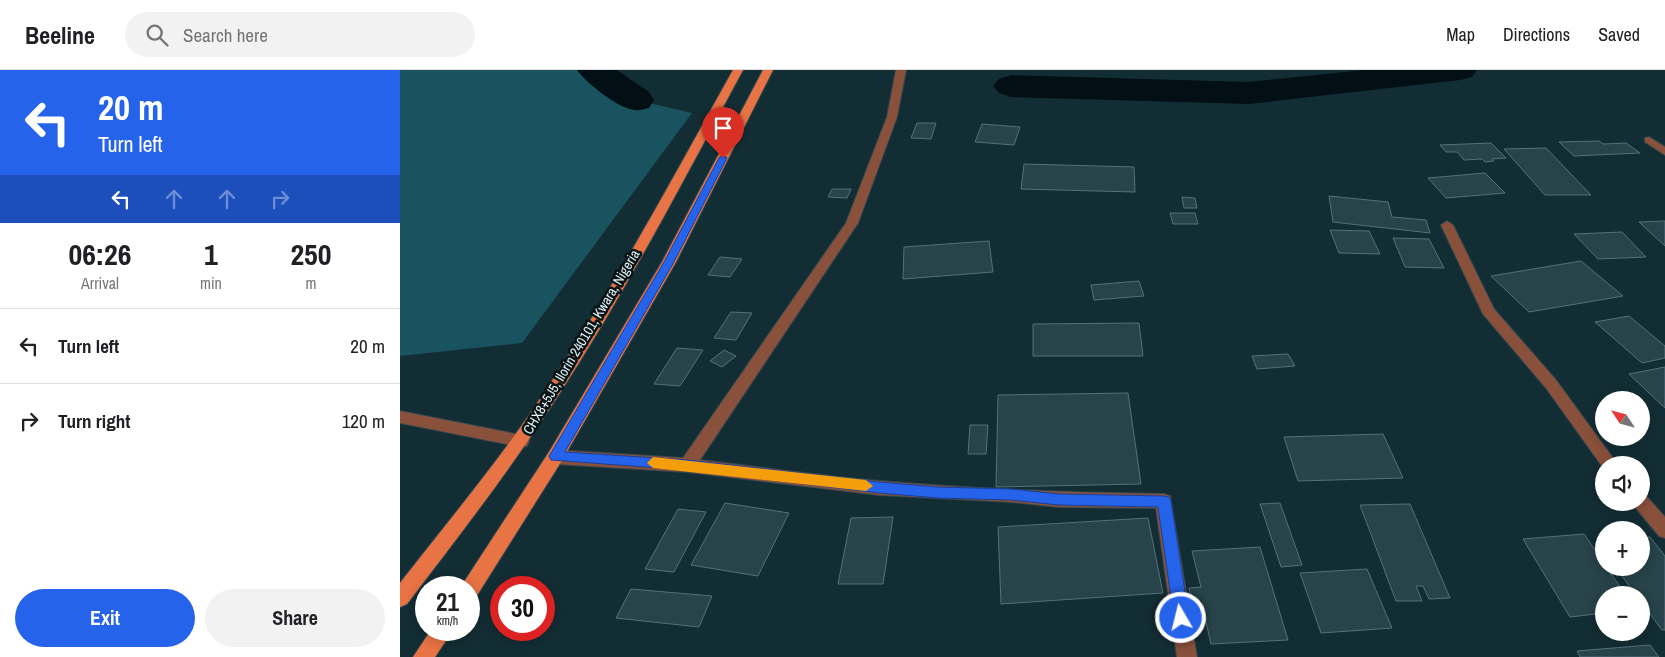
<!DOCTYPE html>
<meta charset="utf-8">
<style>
body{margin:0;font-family:"Archivo Narrow",sans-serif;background:#f2f2f2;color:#202124;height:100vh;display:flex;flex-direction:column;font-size:19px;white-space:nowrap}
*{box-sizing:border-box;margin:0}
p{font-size:16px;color:#757577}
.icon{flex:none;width:28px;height:28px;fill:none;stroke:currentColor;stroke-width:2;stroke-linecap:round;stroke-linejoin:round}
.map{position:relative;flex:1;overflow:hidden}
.drawer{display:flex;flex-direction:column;background:#fff;width:400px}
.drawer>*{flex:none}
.top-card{background:#2563eb;color:#fff;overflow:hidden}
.needle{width:32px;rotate:306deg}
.fabs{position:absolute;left:1195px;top:321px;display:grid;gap:10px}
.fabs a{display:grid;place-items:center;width:55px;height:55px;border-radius:50%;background:#fff;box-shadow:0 2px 12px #0003;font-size:25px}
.speed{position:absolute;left:15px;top:506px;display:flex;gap:10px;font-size:25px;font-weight:700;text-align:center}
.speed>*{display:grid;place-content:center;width:65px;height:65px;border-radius:50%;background:#fff;box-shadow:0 2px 12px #0003;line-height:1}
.speed small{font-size:12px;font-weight:400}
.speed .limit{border:8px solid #d22;background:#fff;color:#111}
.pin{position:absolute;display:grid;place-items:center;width:42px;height:42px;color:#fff;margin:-51px -21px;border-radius:50% 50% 50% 0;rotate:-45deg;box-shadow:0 0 5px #0007}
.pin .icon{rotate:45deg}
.me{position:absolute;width:55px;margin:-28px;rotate:352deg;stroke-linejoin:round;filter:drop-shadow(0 0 4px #0008)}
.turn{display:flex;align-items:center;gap:18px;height:105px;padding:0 15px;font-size:22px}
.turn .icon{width:65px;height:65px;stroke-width:2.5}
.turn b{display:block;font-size:35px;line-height:42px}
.lanes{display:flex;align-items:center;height:48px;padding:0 15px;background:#0003;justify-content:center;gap:25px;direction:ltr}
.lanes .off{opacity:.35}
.eta{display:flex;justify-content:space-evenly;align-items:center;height:85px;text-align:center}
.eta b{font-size:30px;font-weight:800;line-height:35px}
.primary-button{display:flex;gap:10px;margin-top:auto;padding:10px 15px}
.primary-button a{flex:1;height:58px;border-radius:30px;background:#2563eb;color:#fff;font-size:20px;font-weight:800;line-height:58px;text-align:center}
.primary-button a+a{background:#f2f2f2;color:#202124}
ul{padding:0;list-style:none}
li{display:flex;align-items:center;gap:15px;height:75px;padding:0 15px;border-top:1px solid #e0e0e0}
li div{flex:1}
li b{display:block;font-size:19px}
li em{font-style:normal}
header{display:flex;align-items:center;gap:30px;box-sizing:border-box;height:70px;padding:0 25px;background:#fff;border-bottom:1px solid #e0e0e0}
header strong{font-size:24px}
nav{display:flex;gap:28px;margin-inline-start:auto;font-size:18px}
.search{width:350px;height:45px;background:#f2f2f2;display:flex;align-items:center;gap:12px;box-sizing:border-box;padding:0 18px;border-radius:28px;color:#757577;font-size:19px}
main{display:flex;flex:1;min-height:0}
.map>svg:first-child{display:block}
</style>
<header>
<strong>Beeline</strong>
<div class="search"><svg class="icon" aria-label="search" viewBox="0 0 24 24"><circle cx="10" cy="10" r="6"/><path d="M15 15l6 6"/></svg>Search here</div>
<nav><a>Map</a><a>Directions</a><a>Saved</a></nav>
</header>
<main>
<section class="drawer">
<div class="top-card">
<div class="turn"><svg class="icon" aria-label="left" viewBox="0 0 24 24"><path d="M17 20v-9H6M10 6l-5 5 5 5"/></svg><div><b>20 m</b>Turn left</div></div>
<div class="lanes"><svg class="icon" aria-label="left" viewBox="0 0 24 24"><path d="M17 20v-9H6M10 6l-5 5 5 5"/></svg><svg class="icon off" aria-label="ahead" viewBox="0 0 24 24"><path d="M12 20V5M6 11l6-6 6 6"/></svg><svg class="icon off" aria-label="ahead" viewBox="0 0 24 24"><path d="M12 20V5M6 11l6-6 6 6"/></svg><svg class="icon off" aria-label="right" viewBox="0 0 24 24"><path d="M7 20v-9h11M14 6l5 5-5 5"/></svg></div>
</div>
<div class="eta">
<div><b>06:26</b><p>Arrival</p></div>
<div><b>1</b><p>min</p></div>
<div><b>250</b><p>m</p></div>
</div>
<ul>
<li><svg class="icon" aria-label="left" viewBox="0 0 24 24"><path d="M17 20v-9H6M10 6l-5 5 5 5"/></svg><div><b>Turn left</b></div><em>20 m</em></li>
<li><svg class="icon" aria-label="right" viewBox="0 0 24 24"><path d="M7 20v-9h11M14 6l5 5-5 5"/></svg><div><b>Turn right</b></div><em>120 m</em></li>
</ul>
<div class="primary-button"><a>Exit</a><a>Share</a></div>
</section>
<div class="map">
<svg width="1265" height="587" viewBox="0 0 1265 587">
<rect width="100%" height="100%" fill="#132d34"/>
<path fill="#195360" d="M0 0H182L236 30 292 43 122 273 0 286Z"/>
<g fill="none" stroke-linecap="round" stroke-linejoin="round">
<path fill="#021015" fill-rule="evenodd" d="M177 0H217L249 22 254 30 249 38C244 39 239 41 234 40 218 38 186 13 177 0Z
M964 0H1077L1072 7 1060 10 849 34 611 27 599 23 593 16 599 9 611 5 849 12Z"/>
</g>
<path fill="#28434a" stroke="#557179" d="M517 53H536L531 69 511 68Z
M582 54 620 57 614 75 575 72Z
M1199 71 1203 74 1226 73 1240 83 1174 86 1159 72Z
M1091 73 1106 88 1092 89 1094 91 1085 92 1082 89 1064 90 1057 82H1046L1040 75Z
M1146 78 1191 125H1145L1104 79Z
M624 94 734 97 735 122 621 119Z
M1085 103 1105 123 1046 128 1028 108Z
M432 119H451L447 128 428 127Z
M929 126 988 132 992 147 1026 150 1030 163 933 152Z
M782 127 795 128 797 138H784Z
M770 143H795L798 154H773Z
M1265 151V176L1239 152Z
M930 160 969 161 980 184 939 183Z
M1222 162 1246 187 1198 189 1174 164Z
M993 168 1029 169 1044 198 1005 197Z
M589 171 593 202 503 209 504 177Z
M320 187 342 189 330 207 308 205Z
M1181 191 1223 226 1129 242 1091 206Z
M739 211 744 226 694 230 691 215Z
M331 242 352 243 336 270 314 268Z
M1229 246 1265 276V288L1242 293 1195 252Z
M739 253 743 286H633V254Z
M277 278 303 280 280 316 254 314Z
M324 280 336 286 322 297 310 291Z
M888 284 895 296 857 299 852 286Z
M1265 297V338L1229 304Z
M728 323 741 414 596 417 598 325Z
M570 355H588L586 384H568Z
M983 364 1003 408 898 411 884 367Z
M325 433 389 443 358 506 291 495Z
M880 433 902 495 881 497 860 434Z
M1010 434 1050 528 1029 529 1023 516H1016L1022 531H996L960 435Z
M278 439 306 442 274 502 245 499Z
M493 447 483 514H438L451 448Z
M748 448 763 523 601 534 598 457Z
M1184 464 1204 493V498H1207L1226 525H1204V543L1170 547 1123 469Z
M1250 467 1265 486V560H1262L1241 532V525H1236L1216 498H1241V468Z
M860 477 888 570 811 574 804 543 794 544 789 518 801 517 792 481Z
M967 499 992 558 921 563 900 503Z
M231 519 312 526 299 557 216 548Z
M1250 575 1259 587H1180L1177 581Z"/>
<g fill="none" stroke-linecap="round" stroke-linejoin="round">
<g stroke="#30484f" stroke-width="2">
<path id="minor" d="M496 0H506L497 47 458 153 300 390C360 397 420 406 480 411 575 419 669 423 764 424L770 426 797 587H777L756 438 659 437 611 432 479 425 287 402 155 394 149 392 147 387 149 382 155 380 283 388 446 153 487 47Z
M1249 67 1265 77V85L1245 72V68Z
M1047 151 1053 155 1094 239 1156 310 1218 395H1204V399L1146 318 1083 244 1041 155Z
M0 341 121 365 127 366 129 371 127 376 121 377 0 353Z
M1241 425 1247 427 1265 447V468L1259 466 1235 437 1232 432H1241Z"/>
</g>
<g stroke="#30484f" stroke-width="2">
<path id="major" d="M333 0H343C283 111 225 223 156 329 110 400 58 467 7 534L0 537V513C50 449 102 387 146 320 214 217 273 108 333 0Z
M363 0H373L276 192 161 392 76 527 69 530V518H61L62 515 149 382 262 192Z
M31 560H53L35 587H13Z"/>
</g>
<use href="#minor" fill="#89503b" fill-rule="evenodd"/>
<use href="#major" fill="#e87344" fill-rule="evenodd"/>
</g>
<path fill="#2563eb" stroke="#184099" d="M323 85 327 88 274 192 165 382 287 390 479 412 538 417 611 419 659 424 764 426 769 427 771 431 789 548 786 553 781 555 776 553 774 548 758 437 659 435 611 430 538 428 479 423 287 400 151 390 149 386 151 383 264 192 319 88Z"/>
<path fill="#f59e0b" d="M253 387 466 410 473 416 466 421 253 398 247 393Z"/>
<g text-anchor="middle" stroke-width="5" stroke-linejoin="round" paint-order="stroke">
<g font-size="14" fill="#e0f0f4" stroke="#091417">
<text transform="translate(181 272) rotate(-59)" y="5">CHX8+5J5, Ilorin 240101, Kwara, Nigeria</text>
</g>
</g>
</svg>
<div class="fabs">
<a><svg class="needle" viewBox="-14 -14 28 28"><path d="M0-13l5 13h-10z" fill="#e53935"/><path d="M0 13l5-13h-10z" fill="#757577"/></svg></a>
<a><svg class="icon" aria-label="sound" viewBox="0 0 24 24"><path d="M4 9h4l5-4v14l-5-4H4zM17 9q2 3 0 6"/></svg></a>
<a>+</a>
<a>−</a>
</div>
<div class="speed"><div>21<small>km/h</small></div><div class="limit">30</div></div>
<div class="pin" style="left:323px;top:88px;background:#d93025"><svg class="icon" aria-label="arrive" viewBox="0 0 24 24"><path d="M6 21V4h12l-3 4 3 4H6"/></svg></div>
<svg class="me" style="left:781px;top:548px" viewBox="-20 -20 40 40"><circle r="17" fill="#2563eb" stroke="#fff" stroke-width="3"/><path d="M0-11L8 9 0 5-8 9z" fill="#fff"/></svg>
</div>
</main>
